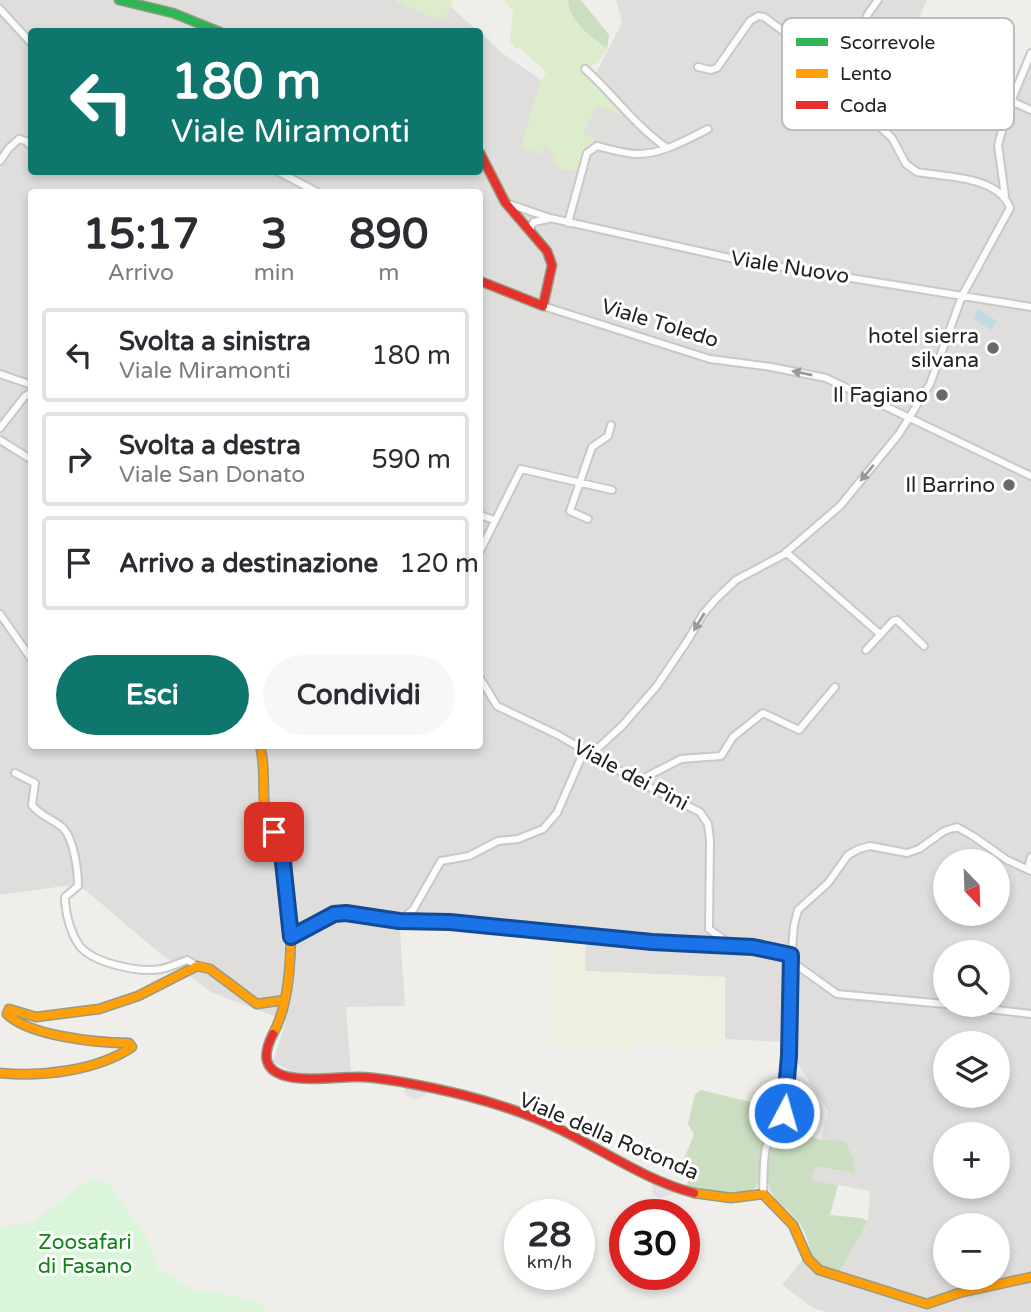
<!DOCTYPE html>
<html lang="it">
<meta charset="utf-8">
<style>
body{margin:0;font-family:"Varela Round",sans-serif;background:#f7f7f7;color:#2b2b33;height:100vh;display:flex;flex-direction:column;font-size:26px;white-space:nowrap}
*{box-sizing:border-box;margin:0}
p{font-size:23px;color:#7c7c81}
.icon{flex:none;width:38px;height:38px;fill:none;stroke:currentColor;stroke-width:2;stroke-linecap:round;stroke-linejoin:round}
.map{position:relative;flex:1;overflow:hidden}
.drawer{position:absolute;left:28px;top:189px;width:455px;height:560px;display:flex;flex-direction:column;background:#fff;border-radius:7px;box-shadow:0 4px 10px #0003}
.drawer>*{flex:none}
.guide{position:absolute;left:28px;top:28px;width:455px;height:147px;border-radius:7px;box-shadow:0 4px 10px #0003;background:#0f766e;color:#fff;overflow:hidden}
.needle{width:46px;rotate:157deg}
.buttons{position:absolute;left:933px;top:849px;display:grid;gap:14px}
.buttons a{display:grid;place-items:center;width:77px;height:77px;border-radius:50%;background:#fff;box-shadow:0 4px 10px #0003;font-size:35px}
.speed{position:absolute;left:504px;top:1199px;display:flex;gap:14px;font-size:35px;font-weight:700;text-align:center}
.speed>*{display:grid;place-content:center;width:91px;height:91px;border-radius:50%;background:#fff;box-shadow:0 4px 10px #0003;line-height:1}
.speed small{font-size:18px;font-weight:400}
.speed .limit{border:10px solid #d22;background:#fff;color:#111}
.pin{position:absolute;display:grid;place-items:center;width:60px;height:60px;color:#fff;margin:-30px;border-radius:14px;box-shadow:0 4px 10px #0006}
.me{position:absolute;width:77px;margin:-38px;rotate:6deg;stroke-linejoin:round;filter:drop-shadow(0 0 5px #0008)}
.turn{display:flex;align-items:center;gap:24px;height:147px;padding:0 28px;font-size:32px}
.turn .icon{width:91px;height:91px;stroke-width:2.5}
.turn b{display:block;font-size:49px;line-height:60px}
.eta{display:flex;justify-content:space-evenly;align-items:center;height:119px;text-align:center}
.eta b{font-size:42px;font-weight:700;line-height:49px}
.button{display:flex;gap:14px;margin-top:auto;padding:14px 28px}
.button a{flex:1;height:80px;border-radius:42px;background:#0f766e;color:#fff;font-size:28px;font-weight:700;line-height:80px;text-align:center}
.button a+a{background:#f7f7f7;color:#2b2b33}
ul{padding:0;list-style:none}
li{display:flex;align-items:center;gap:21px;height:94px;margin:0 14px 10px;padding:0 14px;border:4px solid #e1e1e2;border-radius:7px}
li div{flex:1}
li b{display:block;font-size:26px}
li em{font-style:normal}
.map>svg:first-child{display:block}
</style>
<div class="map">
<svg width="1031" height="1312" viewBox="0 0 1031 1312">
<rect width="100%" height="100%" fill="#f0eeeb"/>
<path fill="#dfdedc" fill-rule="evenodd" d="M0 0H443L479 32H32V172H480V32L502 53 579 106 622 23 616 0H927L918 20 934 51 972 71 1015 84 1026 65 1031 67V1312H827L813 1308 782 1285 803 1259 835 1277 868 1221 870 1191 811 1180 828 1111 784 1042 725 1039V977L584 971 585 932 494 921 399 917 405 1006 346 1007 351 1072 305 1078 273 1062 286 1021 211 992 162 955 78 884 0 895ZM32 192H480V746H32ZM945 861H998V914H945ZM945 952H998V1004H945ZM945 1043H998V1096H945ZM945 1134H998V1186H945ZM945 1225H998V1278H945Z"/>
<path fill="#efefdf" d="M552 937 586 940 585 971 725 977 724 1049 633 1041 632 1050 551 1046Z"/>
<path fill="#ddeccb" d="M393 0H453L445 19 429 16Z
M504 0H568L577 24 607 49 599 61 584 71 626 116 597 105 584 132V135L595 137 582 169C561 172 556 171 551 150L545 147 541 155 521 147 540 83 546 72 519 47 516 49 510 41 513 12Z"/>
<path fill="#cbdec1" d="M568 0H581L609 35 607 49C590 35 570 24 568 0Z
M701 1090 779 1109 777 1117 769 1121 757 1187C736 1200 709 1191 686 1186L695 1170 682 1164 694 1134 688 1124 695 1094Z
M782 1128 821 1140 845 1141 854 1161 855 1173 815 1166 811 1180 838 1185 830 1215 862 1218 868 1221 839 1272C808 1273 813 1249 804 1231 788 1200 762 1206 768 1161 770 1150 770 1140 776 1130Z"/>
<path fill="#daf5da" d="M92 1178 110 1185 146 1236 158 1268 196 1291H210L255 1301 269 1312H0V1227L32 1222Z"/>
<path fill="#e0dfde" d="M906 290 947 298 951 307 939 330 920 322H909L895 316Z
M918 325 941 336 928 364 907 349Z"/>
<path fill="#e2e1e5" d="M403 1083 430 1087 424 1096 415 1100 406 1095Z
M652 1182 679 1188 675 1193 660 1198 653 1195Z"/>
<path fill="#bfdbe3" d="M978 309 997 321 991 330 973 318Z"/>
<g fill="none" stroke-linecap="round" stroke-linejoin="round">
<g stroke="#c9c8c7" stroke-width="10">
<path id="street" d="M0 9 32 44
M698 67 711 70 717 68 750 21 758 16 764 17 813 53 826 52 850 63
M585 69C614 95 635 126 667 148
M1011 101 1031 110
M0 161 9 148 19 139 26 141 32 147
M279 172 317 192
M1005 196 998 145 1008 109 1031 53
M506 203 550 218 739 260 1031 307
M568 223 587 153 597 146C609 149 622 153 635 154 661 155 686 140 708 129
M531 232V226L534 222 548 219
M543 306 710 359 771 367 826 378 1031 476
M0 374 32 385
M0 428 25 396 32 392
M0 440 32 460
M480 515 494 520
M588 519 570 511 592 447 608 436 611 425
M480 551 521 469 612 490
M786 552 880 634
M0 614 32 660
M866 650 893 621 897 620 924 646
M480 678 497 706 558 735 635 780 700 812 708 824 710 840 709 929 730 944
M584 751 597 749 622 726 656 687 688 640 703 614 716 599 736 580 783 555 840 506 899 434 930 384 962 296 1010 208C999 176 945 177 917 172L906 164 892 138 869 117 862 74 849 60 868 14 878 0
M15 773 35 783 32 805C40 816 53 819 63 828 74 839 78 871 78 886L65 897C65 911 70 932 79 945 92 963 139 973 161 969 170 967 179 963 187 960L197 966
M642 783 644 778 681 759 721 756 733 737 763 713 799 730 835 687
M1028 868 1031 857
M400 920 413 910 441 861 469 856 498 841 518 839 543 829 557 813 584 751
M291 937 334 914 346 913 399 921 450 922 652 942 753 947 791 955
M791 961 837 994 945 1004
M946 1004 1031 1014
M763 1194C764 1175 762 1150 771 1133 776 1122 784 1116 787 1103L791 961 794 925 798 910 828 883 848 855 859 849 870 846 907 853 919 849 944 831 957 827 973 836 1007 860 1031 871"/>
</g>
<g stroke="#999a82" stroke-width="11">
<path id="fast" d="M119 0 173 13 220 32"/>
</g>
<g stroke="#999a82" stroke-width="11">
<path id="slow" d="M260 746C266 767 262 788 265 810 267 825 278 840 282 855 294 900 296 993 273 1034
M0 1073C41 1077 97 1071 132 1047L129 1043C98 1043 29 1036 7 1014L9 1009 36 1017 99 1009 138 996 197 966 210 969 257 1004 284 1000
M694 1193 731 1198 763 1194 793 1225 808 1259 819 1270 927 1304 959 1293 1031 1277"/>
</g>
<g stroke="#999a82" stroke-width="11">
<path id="jam" d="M480 153 505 202 547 251 552 265 543 306 480 281
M273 1034C243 1092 324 1077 354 1077 372 1076 390 1080 407 1083 457 1092 509 1105 555 1127 602 1149 644 1180 694 1193"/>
</g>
<use href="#street" stroke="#fdfcfc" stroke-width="6"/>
<use href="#fast" stroke="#30b455" stroke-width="8"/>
<use href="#slow" stroke="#ff9f0a" stroke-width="8"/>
<use href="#jam" stroke="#e5322d" stroke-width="8"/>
</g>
<defs><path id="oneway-solid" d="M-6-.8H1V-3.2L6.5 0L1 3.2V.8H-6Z" transform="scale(1.75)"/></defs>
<g fill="#9a9a9a">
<use href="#oneway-solid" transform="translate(802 373) rotate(-168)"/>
<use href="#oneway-solid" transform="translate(867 473) rotate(130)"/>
<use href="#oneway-solid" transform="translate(699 622) rotate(121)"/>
</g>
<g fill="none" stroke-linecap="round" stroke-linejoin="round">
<g stroke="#114b97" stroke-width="18">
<path id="route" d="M274 832 282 853 291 937 334 914 346 913 399 921 450 922 652 942 753 947 791 955 789 1056 784 1113"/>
</g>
<use href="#route" stroke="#1a73e8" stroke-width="12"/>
</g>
<g fill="#6a6968" stroke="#fff" stroke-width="2.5">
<circle cx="993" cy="348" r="7"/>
<circle cx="942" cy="395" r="7"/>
<circle cx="1009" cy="485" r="7"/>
</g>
<g text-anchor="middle" stroke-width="6" stroke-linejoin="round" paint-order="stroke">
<g font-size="21" fill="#222" stroke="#fff">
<text transform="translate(790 267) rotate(9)" y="7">Viale Nuovo</text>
<text transform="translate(660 323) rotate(17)" y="7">Viale Toledo</text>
<text transform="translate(631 775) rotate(28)" y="7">Viale dei Pini</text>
<text transform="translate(609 1136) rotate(23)" y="7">Viale della Rotonda</text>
</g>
<g font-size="21" fill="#222" stroke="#fff" text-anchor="end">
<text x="979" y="343">hotel sierra<tspan x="979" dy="24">silvana</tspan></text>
<text x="928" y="402">Il Fagiano</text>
<text x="995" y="492">Il Barrino</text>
</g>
<g font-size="21" fill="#0c8416" stroke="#fff">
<text x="85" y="1249">Zoosafari<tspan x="85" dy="24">di Fasano</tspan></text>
</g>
</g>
<rect x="782" y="18" width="232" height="112" rx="10" fill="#fff" stroke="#bdbdbd" stroke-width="2"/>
<rect x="796" y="38" width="32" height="8" fill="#30b455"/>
<rect x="796" y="69" width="32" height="9" fill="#ff9f0a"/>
<rect x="796" y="101" width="32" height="8" fill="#e5322d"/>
<g font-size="19" fill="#222">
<text x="840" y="49">Scorrevole</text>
<text x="840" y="80">Lento</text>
<text x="840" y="112">Coda</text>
</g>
</svg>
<div class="buttons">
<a><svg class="needle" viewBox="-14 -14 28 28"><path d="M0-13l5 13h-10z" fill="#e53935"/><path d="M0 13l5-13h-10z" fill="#7c7c81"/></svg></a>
<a><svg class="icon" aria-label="search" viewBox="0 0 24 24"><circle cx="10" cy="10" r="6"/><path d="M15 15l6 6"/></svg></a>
<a><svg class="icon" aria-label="layers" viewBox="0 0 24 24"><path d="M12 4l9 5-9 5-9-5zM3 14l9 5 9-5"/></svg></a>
<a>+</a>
<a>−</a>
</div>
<div class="speed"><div>28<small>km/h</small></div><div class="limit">30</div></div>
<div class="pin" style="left:274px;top:832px;background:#d93025"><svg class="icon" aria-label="arrive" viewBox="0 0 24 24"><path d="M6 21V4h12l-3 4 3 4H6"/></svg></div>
<svg class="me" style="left:784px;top:1113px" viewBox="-20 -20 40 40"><circle r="17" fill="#1a73e8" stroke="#fff" stroke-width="3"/><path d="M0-11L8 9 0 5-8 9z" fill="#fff"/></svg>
<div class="guide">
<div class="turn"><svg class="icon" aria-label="left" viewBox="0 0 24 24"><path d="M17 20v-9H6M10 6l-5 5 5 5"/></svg><div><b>180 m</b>Viale Miramonti</div></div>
</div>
<section class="drawer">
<div class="eta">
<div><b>15:17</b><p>Arrivo</p></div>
<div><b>3</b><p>min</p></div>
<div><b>890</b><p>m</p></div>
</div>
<ul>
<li><svg class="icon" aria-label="left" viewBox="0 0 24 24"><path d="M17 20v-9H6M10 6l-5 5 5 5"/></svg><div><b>Svolta a sinistra</b><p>Viale Miramonti</p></div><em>180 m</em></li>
<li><svg class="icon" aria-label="right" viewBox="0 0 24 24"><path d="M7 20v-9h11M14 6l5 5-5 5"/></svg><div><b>Svolta a destra</b><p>Viale San Donato</p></div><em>590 m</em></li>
<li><svg class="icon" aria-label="arrive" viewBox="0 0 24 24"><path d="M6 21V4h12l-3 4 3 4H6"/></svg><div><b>Arrivo a destinazione</b></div><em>120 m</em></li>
</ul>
<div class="button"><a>Esci</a><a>Condividi</a></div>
</section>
</div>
